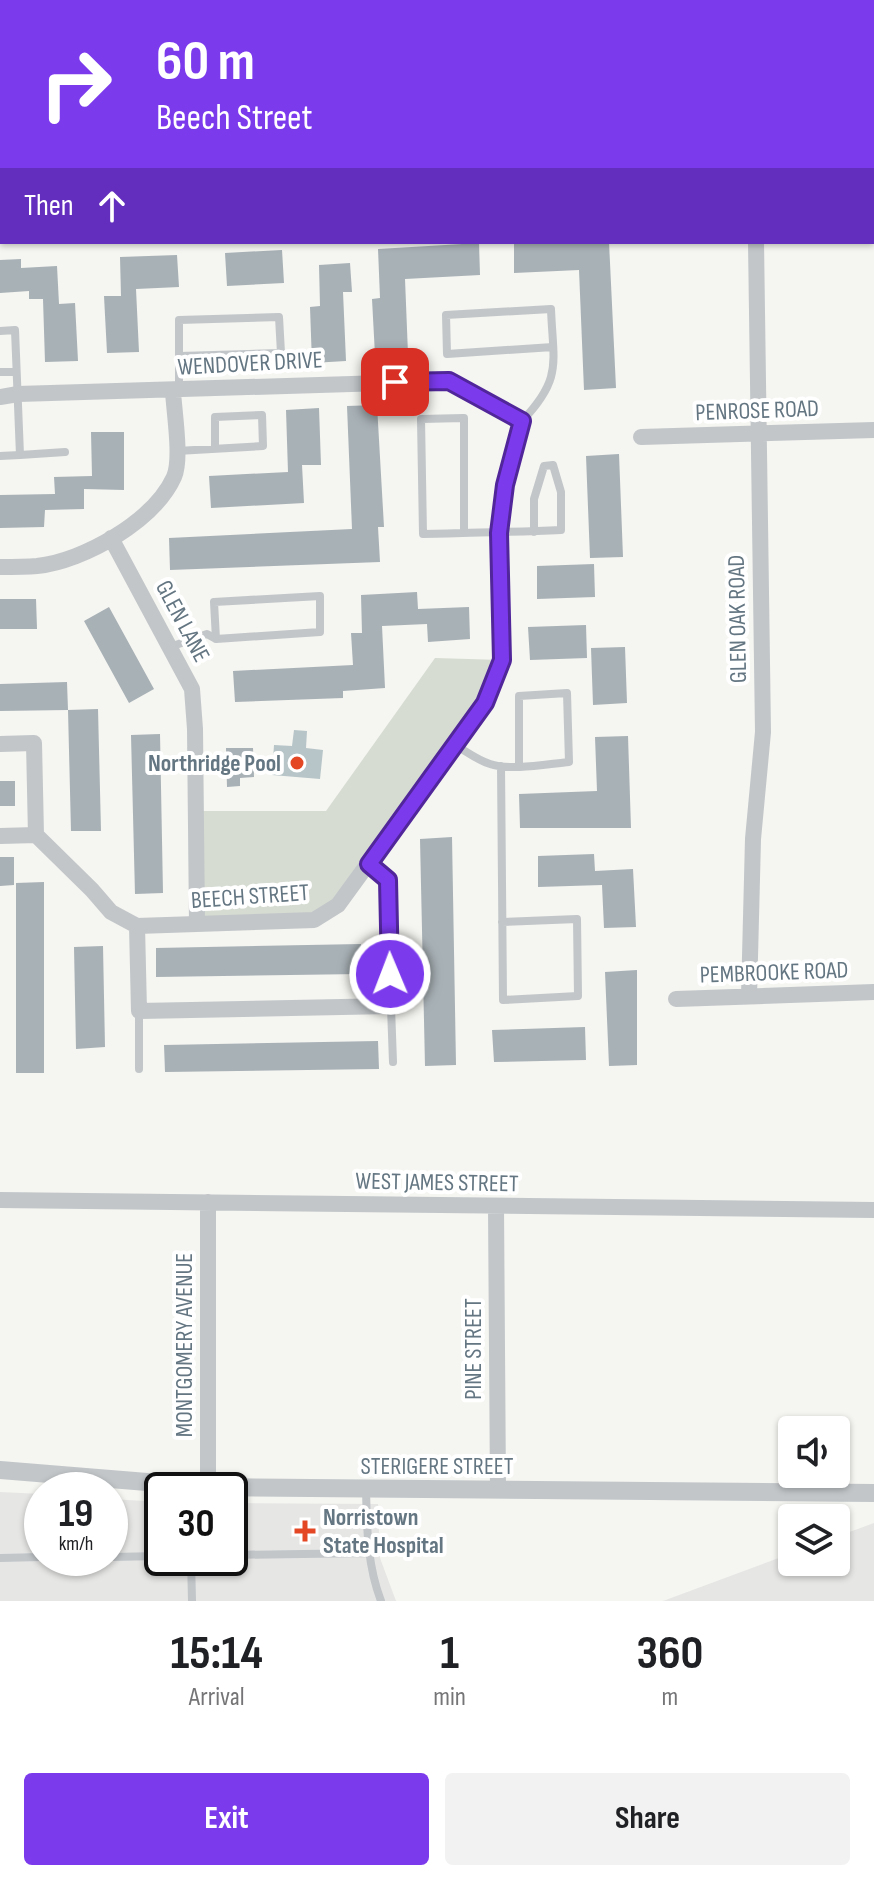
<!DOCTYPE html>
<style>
body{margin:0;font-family:"Sofia Sans Condensed",sans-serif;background:#f2f2f2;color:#202124;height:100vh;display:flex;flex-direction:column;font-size:30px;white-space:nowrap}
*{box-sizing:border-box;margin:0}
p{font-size:26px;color:#757577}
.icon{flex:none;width:44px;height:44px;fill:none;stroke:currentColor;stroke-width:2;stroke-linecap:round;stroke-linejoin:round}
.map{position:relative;height:1601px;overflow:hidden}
.drawer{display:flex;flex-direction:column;background:#fff;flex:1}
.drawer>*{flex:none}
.banner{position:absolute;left:0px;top:0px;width:874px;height:244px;box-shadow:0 2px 6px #0004;background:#7c3aed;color:#fff;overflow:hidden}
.buttons{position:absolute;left:778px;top:1416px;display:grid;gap:16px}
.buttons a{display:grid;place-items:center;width:72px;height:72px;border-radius:8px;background:#fff;box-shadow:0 2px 6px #0004;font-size:40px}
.speed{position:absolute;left:24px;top:1472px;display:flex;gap:16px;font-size:40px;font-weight:700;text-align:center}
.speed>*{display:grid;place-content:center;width:104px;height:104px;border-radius:50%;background:#fff;box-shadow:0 2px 6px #0004;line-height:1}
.speed small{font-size:20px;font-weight:400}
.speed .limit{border:4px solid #111;border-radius:12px;background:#fff;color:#111}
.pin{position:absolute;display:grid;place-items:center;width:68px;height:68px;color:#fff;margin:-34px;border-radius:16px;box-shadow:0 4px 12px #0006}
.me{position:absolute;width:88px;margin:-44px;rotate:359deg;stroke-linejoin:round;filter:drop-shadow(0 0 6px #0008)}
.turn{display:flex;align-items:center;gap:28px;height:168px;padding:0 24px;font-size:36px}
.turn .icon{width:104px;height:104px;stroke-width:2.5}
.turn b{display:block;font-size:56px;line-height:68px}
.then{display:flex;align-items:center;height:76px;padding:0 24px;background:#0003;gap:16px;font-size:30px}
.eta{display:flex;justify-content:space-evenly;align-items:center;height:136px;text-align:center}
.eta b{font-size:48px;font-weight:700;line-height:56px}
.primary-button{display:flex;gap:16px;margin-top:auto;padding:16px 24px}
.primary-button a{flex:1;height:92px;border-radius:8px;background:#7c3aed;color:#fff;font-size:32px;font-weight:700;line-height:92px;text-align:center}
.primary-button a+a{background:#f2f2f2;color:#202124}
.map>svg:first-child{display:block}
</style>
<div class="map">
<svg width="874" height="1601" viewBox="0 0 874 1601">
<rect width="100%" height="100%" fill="#f5f5f1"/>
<path fill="#e6e6e5" d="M106 0H635V2H106Z
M0 1492 42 1494V1558H110V1499L162 1502V1558H230V1503L378 1504 380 1558 396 1601H0Z
M874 1523V1601H663L792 1553V1562H836V1537Z"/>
<path fill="#d6dcd2" d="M435 658 502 660 485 703 369 864 314 920 197 923V811H326Z"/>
<path fill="#b7c5c8" d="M294 730 307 731 306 748 323 750 320 779 272 775 274 745 292 746Z"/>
<path fill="#a8b1b6" d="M514 242H609L616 388 584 390 579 270 514 273Z
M479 243 480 275 405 279 408 354 375 355 372 299 380 298 378 249Z
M282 250 284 283 227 286 225 253Z
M177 255 179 287 136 289 139 352 107 353 104 296H121L120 257Z
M21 259V268L57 266 59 304 75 303 78 361 45 362 43 299H29V291L0 293V260Z
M350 263 352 292H343L346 361 312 363 310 307 320 306 319 265Z
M377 405 384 527H378L380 562 170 570 169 538 352 529 347 406Z
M319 408 321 465H302L304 503 211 508 209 476 288 472 286 410Z
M91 432H124V490L84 489V509L45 510 44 527 0 528V495L55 494 54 477 92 476Z
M619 454 623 557 590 558 586 456Z
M594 564 595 597 537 599V566Z
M417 592 418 609 469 607 470 639 428 642 427 624 382 626 385 688 343 691V698L235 702 233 671 353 665 351 633H362L361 595Z
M0 599H36L37 629H0Z
M109 607 154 689 129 703 84 621Z
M586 625 587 658 530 660 528 627Z
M625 647 627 703 593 705 591 648Z
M67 682 68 710 0 711V684Z
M98 709 101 831H71L68 710Z
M160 734 163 893 135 894 131 735Z
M628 736 631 828H520L519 794 597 791 595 737Z
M226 748H253L254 777 240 778V786L227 787Z
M0 781H15V806H0Z
M452 837 456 1065 425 1066 420 839Z
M594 854 595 871 633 869 636 927 604 928 602 885 538 887V856Z
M0 857H14V885L0 886Z
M44 882V1073H16V883Z
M361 944V974L156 977V948Z
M103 946 105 1047 76 1049 74 947Z
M637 970V1065L609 1066 605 972Z
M585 1027 586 1060 494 1062 492 1030Z
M378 1041 379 1069 165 1072 164 1045Z"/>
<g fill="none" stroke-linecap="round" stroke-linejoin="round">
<path stroke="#c2c6c9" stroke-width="8" d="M0 331 15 330 20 455 65 452
M0 372H16
M179 390V320L279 317 281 353 180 356
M522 421C563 378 553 363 551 309L446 315 447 354 553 347
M177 451 263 446 262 415 215 417V448
M0 456 20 455
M464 533V418L421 419 423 534C469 533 515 532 561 530V492L553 465 544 466 534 499V532
M170 647 207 634 216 639 320 632V596L214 602 216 639
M455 745C467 752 477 760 490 764 510 771 547 764 569 762L567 693 519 696V765
M501 766 503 1000 578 996 577 919 502 922
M391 1007 393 1062
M139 1069V1011
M366 1489C367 1529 367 1564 381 1601
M230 1555 368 1553
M110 1557 162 1556
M0 1558 42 1557
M191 1558 192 1601"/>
<path stroke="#c2c6c9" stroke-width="16" d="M751 0V2
M0 397 18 394 449 381 522 421 505 485 499 533 502 660 485 703 338 905 314 920 137 926 111 912 92 890 36 835 0 836
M641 437 874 430
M111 538 192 689 195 729 197 923
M0 567C12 567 25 567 37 566 84 561 154 521 174 477 182 459 174 412 173 391
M0 744 34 743 36 835
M137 926 139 1011 391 1006 388 880 369 864
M749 996 753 839 763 732 756 242
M676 999 874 992
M0 1200 874 1210
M496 1207 498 1490
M208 1487V1202"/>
<path stroke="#c2c6c9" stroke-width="18" d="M0 1470 208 1487 874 1493"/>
</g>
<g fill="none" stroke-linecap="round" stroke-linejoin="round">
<g stroke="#51269a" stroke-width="20">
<path id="route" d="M390 974 388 880 369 864 485 703 502 660 499 533 505 485 522 421 449 381 395 382"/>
</g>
<use href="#route" stroke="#7c3aed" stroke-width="14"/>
</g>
<g fill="#e34723" stroke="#fff" stroke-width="3">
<circle cx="297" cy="763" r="8"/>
<path d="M301 1519h8v8h8v8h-8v8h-8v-8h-8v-8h8z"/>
</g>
<g text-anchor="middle" stroke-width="8" stroke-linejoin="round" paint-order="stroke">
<g font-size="24" fill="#647682" stroke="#fff">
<text transform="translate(250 363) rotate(-3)" y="8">WENDOVER DRIVE</text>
<text transform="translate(757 410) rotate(-2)" y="8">PENROSE ROAD</text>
<text transform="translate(737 619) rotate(-91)" y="8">GLEN OAK ROAD</text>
<text transform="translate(183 621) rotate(62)" y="8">GLEN LANE</text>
<text transform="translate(250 896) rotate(-4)" y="8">BEECH STREET</text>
<text transform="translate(774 972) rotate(-2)" y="8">PEMBROOKE ROAD</text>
<text transform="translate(437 1182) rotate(1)" y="8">WEST JAMES STREET</text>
<text transform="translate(184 1345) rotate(-90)" y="8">MONTGOMERY AVENUE</text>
<text transform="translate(473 1349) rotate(-90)" y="8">PINE STREET</text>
<text x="437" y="1474">STERIGERE STREET</text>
</g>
<g font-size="24" font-weight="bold" fill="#647682" stroke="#fff" text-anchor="end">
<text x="281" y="771">Northridge Pool</text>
<text x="323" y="1525" text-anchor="start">Norristown<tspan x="323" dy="28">State Hospital</tspan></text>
</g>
</g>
</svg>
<div class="buttons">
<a><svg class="icon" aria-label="sound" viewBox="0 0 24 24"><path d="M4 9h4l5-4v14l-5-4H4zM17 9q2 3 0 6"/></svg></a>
<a><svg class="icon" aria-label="layers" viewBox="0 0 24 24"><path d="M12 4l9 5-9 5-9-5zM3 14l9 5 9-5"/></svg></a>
</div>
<div class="speed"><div>19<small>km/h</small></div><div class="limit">30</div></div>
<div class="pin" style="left:395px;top:382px;background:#d93025"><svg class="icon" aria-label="arrive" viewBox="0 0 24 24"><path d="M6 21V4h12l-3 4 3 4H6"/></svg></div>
<svg class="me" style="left:390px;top:974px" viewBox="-20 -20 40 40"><circle r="17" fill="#7c3aed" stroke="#fff" stroke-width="3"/><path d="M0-11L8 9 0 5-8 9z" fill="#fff"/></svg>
<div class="banner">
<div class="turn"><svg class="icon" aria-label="right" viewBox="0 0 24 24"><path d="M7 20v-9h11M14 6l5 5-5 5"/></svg><div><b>60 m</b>Beech Street</div></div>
<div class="then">Then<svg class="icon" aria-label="ahead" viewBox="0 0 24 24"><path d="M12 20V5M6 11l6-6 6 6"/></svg></div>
</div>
</div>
<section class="drawer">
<div class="eta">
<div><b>15:14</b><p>Arrival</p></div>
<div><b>1</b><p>min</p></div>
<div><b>360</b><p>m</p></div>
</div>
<div class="primary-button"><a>Exit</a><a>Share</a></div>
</section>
